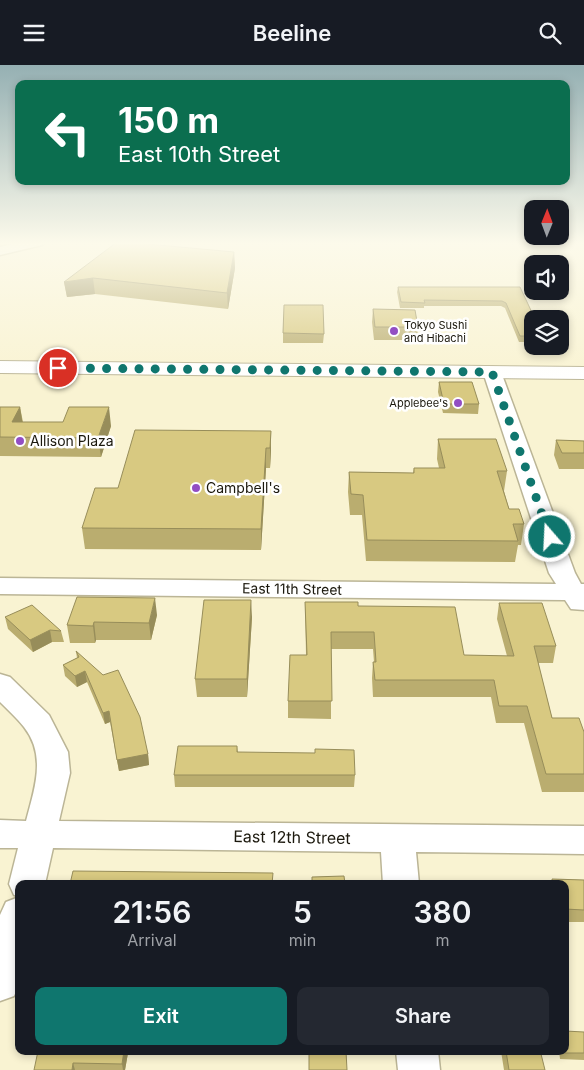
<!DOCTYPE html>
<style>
body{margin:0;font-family:Inter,sans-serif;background:#242831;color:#f1f3f6;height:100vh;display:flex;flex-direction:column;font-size:19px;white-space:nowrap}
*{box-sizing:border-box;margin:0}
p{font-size:16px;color:#9ea1a6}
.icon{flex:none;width:28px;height:28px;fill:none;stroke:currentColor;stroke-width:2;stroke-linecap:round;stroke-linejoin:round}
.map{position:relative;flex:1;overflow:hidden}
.panel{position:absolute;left:15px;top:815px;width:554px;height:175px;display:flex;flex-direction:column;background:#171b24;border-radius:10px;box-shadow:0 2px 8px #0003}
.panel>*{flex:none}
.banner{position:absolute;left:15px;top:15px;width:555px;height:105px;border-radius:10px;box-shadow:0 2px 8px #0003;background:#0b6e4f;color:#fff;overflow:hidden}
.needle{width:32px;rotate:1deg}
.fabs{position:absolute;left:524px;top:135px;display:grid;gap:10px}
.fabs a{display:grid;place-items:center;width:45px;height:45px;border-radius:10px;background:#171b24;box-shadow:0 2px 8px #0003;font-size:25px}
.pin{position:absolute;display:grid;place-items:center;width:42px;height:42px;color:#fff;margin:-21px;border:2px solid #fff;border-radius:50%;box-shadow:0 1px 5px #0007}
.me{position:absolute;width:55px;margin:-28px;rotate:341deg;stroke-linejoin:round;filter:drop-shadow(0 0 4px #0008)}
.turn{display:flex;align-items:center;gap:18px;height:105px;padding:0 20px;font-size:22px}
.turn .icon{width:65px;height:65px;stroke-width:2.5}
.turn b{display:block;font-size:35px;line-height:42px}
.eta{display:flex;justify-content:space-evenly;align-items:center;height:85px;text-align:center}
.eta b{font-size:30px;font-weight:600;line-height:35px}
.cta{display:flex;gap:10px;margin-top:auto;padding:10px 20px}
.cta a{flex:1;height:58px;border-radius:10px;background:#0f766e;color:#fff;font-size:20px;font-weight:600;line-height:58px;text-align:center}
.cta a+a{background:#242831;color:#f1f3f6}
header{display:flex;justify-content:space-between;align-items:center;height:65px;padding:0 20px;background:#171b24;font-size:22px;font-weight:600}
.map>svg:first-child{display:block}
</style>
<header><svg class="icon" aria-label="menu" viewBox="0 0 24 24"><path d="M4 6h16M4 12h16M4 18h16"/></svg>Beeline<svg class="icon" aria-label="search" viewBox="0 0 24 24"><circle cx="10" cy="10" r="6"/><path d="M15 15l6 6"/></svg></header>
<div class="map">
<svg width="584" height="1005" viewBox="0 0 584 1005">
<rect width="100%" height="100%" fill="#f9f3d2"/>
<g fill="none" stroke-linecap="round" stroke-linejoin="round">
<path stroke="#b9ab63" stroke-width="3" d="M580 177 584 179"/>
<g stroke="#bbb596" stroke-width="3">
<path id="minor" d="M20 177H44L42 180 0 190V182Z
M492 302 498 303 501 307 575 508 581 519H584V545L571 544 565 535 0 529V513L556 519 549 508 483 307 486 303Z
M0 609 10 612 49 650 68 687 70 708 59 756 584 761V789L416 787 419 819H383L381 787 53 783 45 819H19V831L14 830 9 819 18 783H0V755L26 756C34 725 47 691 24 662 17 653 8 645 0 637Z
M19 832V920L14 931 0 936V850L6 837Z
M396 986H438L440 1005H398Z"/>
</g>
<g stroke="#bbb596" stroke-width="2">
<path id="major" d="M0 296 584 302V314L0 308Z"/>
</g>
<use href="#minor" fill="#fff" fill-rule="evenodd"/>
<use href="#major" fill="#fff" fill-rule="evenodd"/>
</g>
<path fill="#baad6f" d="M234 187 235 203 228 244 95 229 67 232 64 217Z
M398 222H520L532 254V277H519L505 243 501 241H424V243H400L397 227Z
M373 244 418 262 417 275H374L372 257Z
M283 268 324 269 323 278H283Z
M439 317 479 339 478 349 443 348 438 327Z
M0 342H20L23 357H63L111 361 101 392 0 391Z
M271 366V385L270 403H266L261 485 85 484 82 463 118 423Z
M438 374 507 406 504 426 509 444 524 459 521 480H518L515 497 366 496 362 450H350L348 427 349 407 413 408 414 403H439L437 394Z
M556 375 584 376V404H559L554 390Z
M305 537 358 541 464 590 507 591 497 554 499 538 556 581 553 598H538L552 653 584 667V727H542L524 658H496L491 632H373L372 613 373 597H374L373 584H331V654L288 653V636L306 590Z
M157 550 151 575H96L95 578H70L67 560Z
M5 552 61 566 64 577H52L33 587 8 564Z
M252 552 247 632H197L195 614Z
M76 586 148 689 149 700 119 706 110 657 105 659 87 617 77 622 65 611 63 600 77 593Z
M237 681 238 687 355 710 354 722H175L174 710Z
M552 814 584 815V857H565V819H551Z
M584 967V995L560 994 559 986H565Z
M257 986H346L309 989Z
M501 986H533V989L545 1005H504Z
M128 988 125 1005H34Z"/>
<path fill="#978d5a" d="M234 187 235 203 228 244 227 228Z
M93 213 95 229 67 232 64 217Z
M20 342 23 361 12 357Z
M109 342 111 361 101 392 98 373Z
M271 366V385L270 403V383Z
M266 383V403L261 485V464Z
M155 533 157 550 151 575 149 558Z
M251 535 252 552 247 632V614Z
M94 557 96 575 95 578 93 561Z
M50 565 52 577 33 587 30 575Z
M85 606 87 617 77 622 75 611Z
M109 646 110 657 105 659 103 648Z
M148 689 149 700 119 706 117 695Z
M124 986H128V988L125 1005H123L122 999Z
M73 998 75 1005H72Z"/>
<path fill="#d8c981" stroke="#978d5a" d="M117 177H126L234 187 227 228 93 213 64 217Z
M398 222H520L535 254H532V271H520L506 238 502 236 424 235 425 238 401 237Z
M284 240H323L324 269 283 268Z
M373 244 415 245 418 262H375Z
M439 317H472L479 339H444Z
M0 342H20L12 357H63L69 342H109L98 373 0 372Z
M135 365 271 366 270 383H266L261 464 82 463 95 423H118Z
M438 374H496L507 406H497L509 444H519L524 459H513L518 476 367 475 363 430 351 429 349 407 414 408V403H445Z
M556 375 584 376V388H562Z
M77 532 155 533 149 558 94 557 93 561 67 560Z
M204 535H251L247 614H195Z
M305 537H358V541L455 542 464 590 514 591 499 538H542L556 581H534L552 653H579L584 667V709H546L527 641H499L494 615H375L373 597H376L374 567H331L332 636H288L290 590H307Z
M32 540 61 566 50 565 30 575 5 552Z
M76 586 103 610 118 605 140 652 148 689 117 695 109 646 103 648 85 606 75 611 63 600 79 592Z
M178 681H237V687L315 688V684L354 685 355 710H174Z
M73 806 273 808 272 819H70Z
M344 811 345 819H312V812Z
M552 814 584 815V845L565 844V819H553Z
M455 816H487V819H456Z
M565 966 584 967V988H562V986H565Z
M38 986H124L122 999 73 998 72 1005H34Z
M309 986H346L347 1005H309Z
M506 986H533V989H541L545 1005H509Z"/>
<linearGradient id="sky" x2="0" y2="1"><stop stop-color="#95b0b3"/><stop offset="0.56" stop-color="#fcfaeb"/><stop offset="1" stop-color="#fcfaeb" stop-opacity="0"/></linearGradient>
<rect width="584" height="318" fill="url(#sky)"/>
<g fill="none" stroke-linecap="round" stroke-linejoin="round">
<path stroke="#0f766e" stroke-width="9" stroke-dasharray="0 16.2" d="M58 303 492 307 550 472"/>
</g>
<g fill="#924ec3" stroke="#fff" stroke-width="2">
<circle cx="394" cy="266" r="5"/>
<circle cx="458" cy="338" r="5"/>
<circle cx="20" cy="376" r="5"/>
<circle cx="196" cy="423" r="5"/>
</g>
<g text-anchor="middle" stroke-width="5" stroke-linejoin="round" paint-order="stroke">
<g font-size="11" fill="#1b180d" stroke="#fff" text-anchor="start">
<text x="404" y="264">Tokyo Sushi<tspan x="404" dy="13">and Hibachi</tspan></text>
<text x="448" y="342" text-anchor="end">Applebee's</text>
</g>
<g font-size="14" fill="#1b180d" stroke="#fff" text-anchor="start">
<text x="30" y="381">Allison Plaza</text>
<text x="206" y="428">Campbell's</text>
</g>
<g font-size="14" fill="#1b180d" stroke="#fff">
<text transform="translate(292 524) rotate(1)" y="5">East 11th Street</text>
</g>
<g font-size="16" fill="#1b180d" stroke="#fff">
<text transform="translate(292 772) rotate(1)" y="6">East 12th Street</text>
</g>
</g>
</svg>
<div class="fabs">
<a><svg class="needle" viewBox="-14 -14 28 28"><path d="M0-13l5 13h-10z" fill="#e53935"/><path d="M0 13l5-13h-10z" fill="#9ea1a6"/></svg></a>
<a><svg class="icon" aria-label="sound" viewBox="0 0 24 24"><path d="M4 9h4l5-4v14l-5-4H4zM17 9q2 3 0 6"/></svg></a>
<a><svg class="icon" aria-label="layers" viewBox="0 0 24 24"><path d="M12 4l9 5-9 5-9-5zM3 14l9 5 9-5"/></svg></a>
</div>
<div class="pin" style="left:58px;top:303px;background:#d93025"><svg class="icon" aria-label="arrive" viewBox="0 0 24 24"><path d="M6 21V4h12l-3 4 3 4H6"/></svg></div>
<svg class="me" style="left:550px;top:472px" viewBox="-20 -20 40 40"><circle r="17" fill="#0f766e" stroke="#fff" stroke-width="3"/><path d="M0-11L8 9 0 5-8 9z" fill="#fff"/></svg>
<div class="banner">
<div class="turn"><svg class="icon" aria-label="left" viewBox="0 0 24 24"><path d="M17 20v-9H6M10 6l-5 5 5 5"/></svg><div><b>150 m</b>East 10th Street</div></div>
</div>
<section class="panel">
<div class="eta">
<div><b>21:56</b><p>Arrival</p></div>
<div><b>5</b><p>min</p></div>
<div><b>380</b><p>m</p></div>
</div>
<div class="cta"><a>Exit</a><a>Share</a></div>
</section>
</div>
